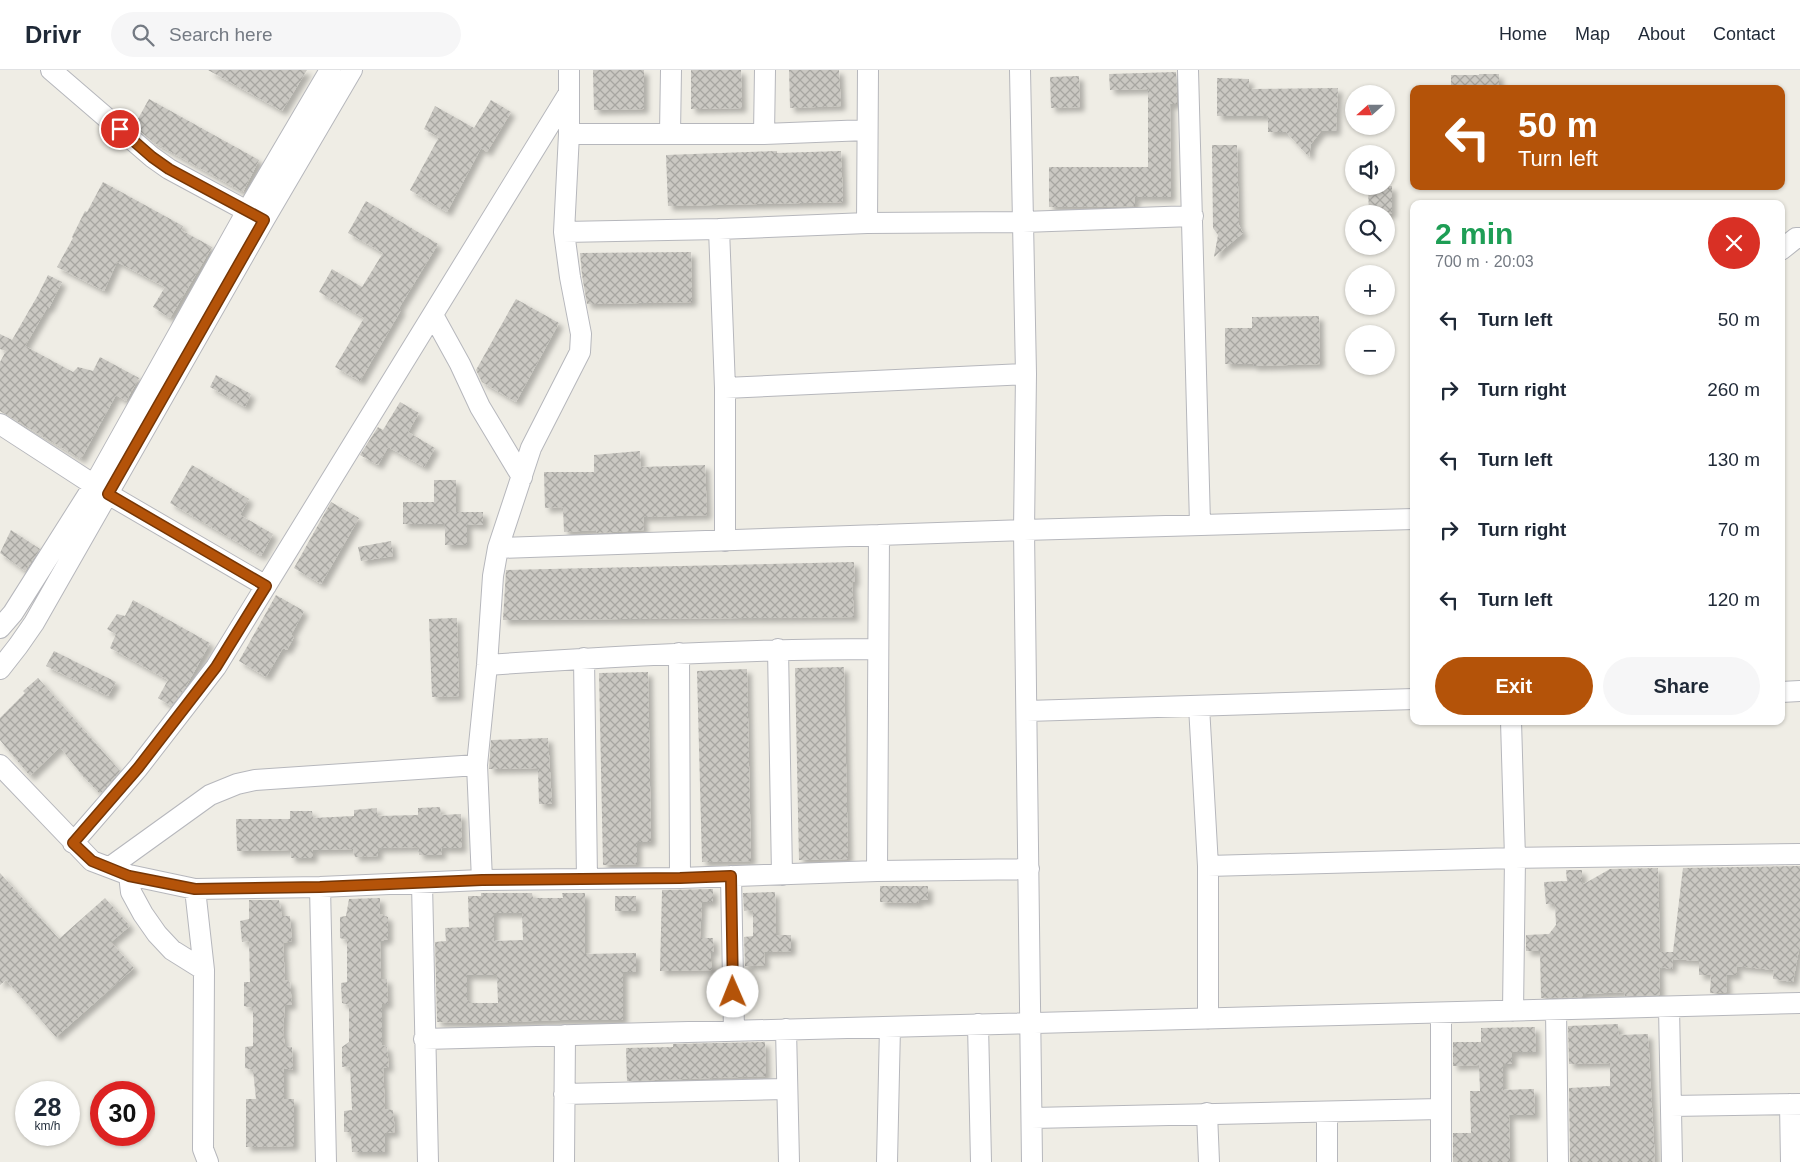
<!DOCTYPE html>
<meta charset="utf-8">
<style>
body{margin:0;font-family:Arial,sans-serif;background:#f6f6f7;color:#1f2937;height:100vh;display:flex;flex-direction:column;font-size:19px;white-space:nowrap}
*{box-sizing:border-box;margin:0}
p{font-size:16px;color:#747a83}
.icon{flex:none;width:28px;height:28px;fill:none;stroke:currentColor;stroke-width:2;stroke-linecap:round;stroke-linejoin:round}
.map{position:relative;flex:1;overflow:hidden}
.drawer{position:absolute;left:1410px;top:130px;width:375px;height:525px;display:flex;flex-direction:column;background:#fff;border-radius:10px;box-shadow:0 1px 4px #0004}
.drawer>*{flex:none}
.guide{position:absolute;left:1410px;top:15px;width:375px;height:105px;border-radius:10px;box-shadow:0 1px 4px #0004;background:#b45309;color:#fff;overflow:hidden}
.needle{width:32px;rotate:249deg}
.controls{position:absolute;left:1345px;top:15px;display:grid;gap:10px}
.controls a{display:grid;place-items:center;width:50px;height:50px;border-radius:50%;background:#fff;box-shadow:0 1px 4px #0004;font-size:25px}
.speed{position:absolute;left:15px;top:1011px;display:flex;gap:10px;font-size:25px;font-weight:700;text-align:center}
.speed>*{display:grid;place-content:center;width:65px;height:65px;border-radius:50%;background:#fff;box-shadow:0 1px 4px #0004;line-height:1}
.speed small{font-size:12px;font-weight:400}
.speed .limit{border:8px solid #d22;background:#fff;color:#111}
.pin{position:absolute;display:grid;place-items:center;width:42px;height:42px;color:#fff;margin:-21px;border:2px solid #fff;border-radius:50%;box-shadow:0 1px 5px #0007}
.me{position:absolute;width:55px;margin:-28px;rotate:359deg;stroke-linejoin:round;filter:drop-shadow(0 0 4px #0008)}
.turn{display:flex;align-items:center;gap:18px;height:105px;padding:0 25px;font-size:22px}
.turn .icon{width:65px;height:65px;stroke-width:2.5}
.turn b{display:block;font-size:35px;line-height:42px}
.round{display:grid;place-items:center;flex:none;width:52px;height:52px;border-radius:26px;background:#f6f6f7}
.head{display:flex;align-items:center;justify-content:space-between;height:85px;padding:0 25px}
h1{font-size:30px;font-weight:600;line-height:38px;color:#1e9e55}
.button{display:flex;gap:10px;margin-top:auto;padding:10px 25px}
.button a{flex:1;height:58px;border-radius:30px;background:#b45309;color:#fff;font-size:20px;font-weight:600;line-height:58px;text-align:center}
.button a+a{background:#f6f6f7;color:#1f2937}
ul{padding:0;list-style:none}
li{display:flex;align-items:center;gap:15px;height:70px;padding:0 25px}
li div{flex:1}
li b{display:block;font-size:19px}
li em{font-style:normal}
header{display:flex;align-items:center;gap:30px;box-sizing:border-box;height:70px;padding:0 25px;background:#fff;border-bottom:1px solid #e0e1e3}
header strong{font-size:24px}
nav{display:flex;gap:28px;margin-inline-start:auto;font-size:18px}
.search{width:350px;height:45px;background:#f6f6f7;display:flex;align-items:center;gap:12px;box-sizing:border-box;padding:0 18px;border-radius:28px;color:#747a83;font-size:19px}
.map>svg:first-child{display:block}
</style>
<header>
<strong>Drivr</strong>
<div class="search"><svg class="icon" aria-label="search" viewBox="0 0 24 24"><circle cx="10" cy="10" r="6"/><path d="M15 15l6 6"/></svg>Search here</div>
<nav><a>Home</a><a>Map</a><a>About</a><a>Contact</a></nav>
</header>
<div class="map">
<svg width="1800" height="1092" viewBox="0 0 1800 1092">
<defs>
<pattern id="building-cross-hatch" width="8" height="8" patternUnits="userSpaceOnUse" patternTransform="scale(1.25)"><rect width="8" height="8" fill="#cac8c2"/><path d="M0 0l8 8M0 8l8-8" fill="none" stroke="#a7a6a1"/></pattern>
<filter id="shadow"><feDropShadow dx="4.5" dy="4.5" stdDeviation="2.5" flood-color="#0004"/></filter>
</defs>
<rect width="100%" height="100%" fill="#efede5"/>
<path fill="url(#building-cross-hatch)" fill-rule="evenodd" filter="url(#shadow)" d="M208 0H307L282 41Z
M593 0H644V39L594 40Z
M691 0H741L742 38 691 39Z
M789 0H839L841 36 790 38Z
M1176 2 1177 34H1170L1171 127H1135V136L1049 137V97H1148V19L1110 20 1109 4Z
M1479 4H1499V19H1451V5H1479Z
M1079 6 1080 37 1051 38 1050 7Z
M1217 8 1249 9V19L1338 18 1336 61H1321L1311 74 1309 87 1286 62H1268V46H1217Z
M149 29 259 90 243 122 153 72 134 56Z
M491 30 511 42 487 82 481 78 447 142 410 120 439 67 424 59 435 36 474 58Z
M1212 75H1237L1239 155 1243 163 1214 187 1218 165 1213 158Z
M777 81V83L841 81 843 132 668 136 666 85Z
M103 112 183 156 181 160 212 177 170 248 153 237 165 217 117 192 104 221 57 197 73 168 72 167 85 141 87 142Z
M1368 116H1392V144H1369Z
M366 131 438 174 399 238 401 240 360 311 335 297 364 248 319 222 332 199 362 217 383 183 348 163Z
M691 182 692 232 587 234 582 205 580 183Z
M48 205 62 212 49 238H47L25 276 73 302 78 297 93 301 100 287 139 308 126 331 116 325 81 389 0 341V292L6 281 0 279V264L12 270 38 225Z
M516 229 559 253 516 332 482 312 476 300Z
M1319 246 1320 294 1253 296V294H1225V258H1252V247Z
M216 305 251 324 245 337 210 317Z
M400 332 419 343 408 362 435 378 424 397 388 377 378 395 360 385 378 357 383 360Z
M640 381 641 397 705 395 707 445 643 447 644 460 596 463V460L564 462 563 437 545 438 544 402H594V385Z
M192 395 249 429 240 445 273 464 261 486 170 433Z
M434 410H456V442H483V455L467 454V475H445V454H403V432H434Z
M331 432 359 448 321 514 294 498Z
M11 460 40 479 25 501 0 483Z
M391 471 393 486 361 491 358 477Z
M854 492 855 512H852L854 547 503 550 506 500Z
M276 525 304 541 291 565 294 567 287 580 283 578 266 607 239 591Z
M133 530 210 573 185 618 171 636 158 628 168 610 110 578 116 564 107 559 117 544 125 546Z
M457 548 459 626 432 627 429 549Z
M54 581 116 612 108 626 46 596Z
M844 597 848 789 799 790 795 598Z
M747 599 751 791 702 792 697 601Z
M648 602 651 772H637V794L603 795 599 603Z
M38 608 120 701 100 724 81 704 60 677 30 706 0 670V648L25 623 23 621Z
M548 668 552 734H539L538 698 489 699 491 670Z
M440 737 441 745 461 744 462 778H441L442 785H419L418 777 378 778V786L355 787 353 779 313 780V788H291L290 780 237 781 236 749H290V741H312L313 748 354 746V740L377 738V746L418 745V738Z
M1800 796V874L1793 912 1773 909 1774 900 1736 896 1737 905H1726L1727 923H1710L1711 905H1699V891L1673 889 1672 899 1659 897 1660 925 1625 926 1624 922 1583 924V927L1541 928 1540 881H1526V865L1549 864 1556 855 1555 834H1546L1544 812 1567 811 1566 800H1582V815L1610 799 1658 798 1660 882H1673L1683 798Z
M0 803 59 869 105 828 130 856 111 872 134 898 56 967 6 910 0 915Z
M880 816H928V830H918L919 833 880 832Z
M713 819V832H702L700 868H713L714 882H710L712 900 660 901 662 820Z
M775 822 776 865H791V881L764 882 765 895 745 896 744 867 753 866V840L744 841 743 823Z
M481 823H532L533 828H563L562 823H585V884L636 883V902H623V950H560L480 953 437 952 435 872 446 871 445 858 469 857 468 826H481ZM494 843H522L523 870 494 871ZM467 905H497L498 933H469V930H467Z
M615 826H636V841H615Z
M380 828V844L388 847V869L380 871 381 909H387L388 934H382V975L387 977 389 998 383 997 385 1039 393 1040 395 1062 385 1063V1082H352L351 1062H344V1041L352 1040 350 996 342 997V977L349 972V935L342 933 341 913 347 912V870L340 868V847L346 846 349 829Z
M249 830H279L282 846H290L292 871 283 873 285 910 290 912 292 935H285L283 961 285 976 292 977 293 1000 284 998V1029H294V1076L246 1077V1029H256L253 1000 245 998V977L253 976V938L244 936V912H250L249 871 242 872 240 851 249 849Z
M1618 954 1619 965 1648 964 1655 1092H1570L1569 1018 1610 1016V993L1569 994 1568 956Z
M1535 957 1536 982H1512V994H1503V1020L1534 1019 1535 1045H1509L1510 1092H1453V1063H1471L1470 1021H1480L1479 995 1453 996V972H1481V958Z
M765 972 766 1006 627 1011 626 978 673 977V974Z"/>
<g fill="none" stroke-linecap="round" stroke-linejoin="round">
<g stroke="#b6b7bc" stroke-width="22">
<path id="minor" d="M51 0 152 87 169 99 258 147
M1020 0 1026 304 1024 460 1032 1092
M1188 0 1200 454
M670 63 671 0
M569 64H764L867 60
M764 64 765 0
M867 153 868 0
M719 159 725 318V471
M564 162 719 159 867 153 1023 152 1193 146
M1781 180 1796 168H1800
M433 245 460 294 480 337 522 407
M725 318 1026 304
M0 354 108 424 266 516
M498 478 1024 460 1414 449
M0 558 13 543 94 415 247 141 330 0
M778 579 782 805
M679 583 680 808
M584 588 587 809
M487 595C618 586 748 579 878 579
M0 599 18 576 34 553 264 150 352 0
M1781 622 1800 621
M1199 636 1208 796V949
M1027 641 1414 629
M1511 651 1515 788 1513 941
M0 695 92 791 129 805 195 819 320 817 482 810 680 808 877 801 1029 799
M73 773 138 698 216 597 569 23V0
M1208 796 1515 788 1800 784
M110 797 210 725 237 714 255 710 477 695
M877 801 879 465
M129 805 131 822 143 844 157 864 172 880 204 900
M731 806 734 961
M482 810 477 695 487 595 493 506 498 478 531 378 580 282 581 264 570 207 564 162 569 64V23
M422 813 428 1092
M320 817 326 1092
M195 819 204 900 203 1079 208 1092
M1669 937 1672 1092
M1556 940 1558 1092
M1441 943V1092
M978 954 981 1092
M786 959 789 1092
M424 969 1800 933
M564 1024 787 1019
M1790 1034 1791 1092
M1671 1036 1800 1034
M1327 1042V1092
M1207 1043 1209 1092
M1032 1048 1440 1039
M564 1092 565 965
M887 1092 890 957"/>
</g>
<use href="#minor" stroke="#fff" stroke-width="20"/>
</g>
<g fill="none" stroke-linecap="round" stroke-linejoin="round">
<g stroke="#753606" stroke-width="12">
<path id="route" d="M120 59 152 87 169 99 264 150 108 424 266 516 216 597 138 698 73 773 92 791 129 806 195 819 320 817 482 810 680 808 731 806 733 922"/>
</g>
<use href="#route" stroke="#b45309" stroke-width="9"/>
</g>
</svg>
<div class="controls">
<a><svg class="needle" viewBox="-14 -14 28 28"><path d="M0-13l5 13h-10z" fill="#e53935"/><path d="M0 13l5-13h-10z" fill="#747a83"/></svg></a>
<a><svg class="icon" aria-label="sound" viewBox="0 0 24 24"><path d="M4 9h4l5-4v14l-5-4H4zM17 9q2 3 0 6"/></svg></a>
<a><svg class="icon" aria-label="search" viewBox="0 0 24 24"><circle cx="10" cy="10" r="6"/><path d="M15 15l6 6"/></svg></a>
<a>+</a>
<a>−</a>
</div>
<div class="speed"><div>28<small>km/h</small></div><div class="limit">30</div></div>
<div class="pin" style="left:120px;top:59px;background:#d93025"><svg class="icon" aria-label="arrive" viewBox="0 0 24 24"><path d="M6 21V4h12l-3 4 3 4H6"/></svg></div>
<svg class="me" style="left:733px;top:922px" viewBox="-20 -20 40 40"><circle r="19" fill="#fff"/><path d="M0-13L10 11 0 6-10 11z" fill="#b45309"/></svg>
<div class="guide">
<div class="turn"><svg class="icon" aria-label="left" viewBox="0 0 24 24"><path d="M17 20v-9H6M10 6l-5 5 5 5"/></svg><div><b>50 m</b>Turn left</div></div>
</div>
<section class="drawer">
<div class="head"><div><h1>2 min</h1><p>700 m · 20:03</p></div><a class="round" style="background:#d93025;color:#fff"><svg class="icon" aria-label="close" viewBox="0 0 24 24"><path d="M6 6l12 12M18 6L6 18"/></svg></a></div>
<ul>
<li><svg class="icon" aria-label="left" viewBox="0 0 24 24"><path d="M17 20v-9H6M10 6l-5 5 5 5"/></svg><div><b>Turn left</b></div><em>50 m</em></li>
<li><svg class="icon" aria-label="right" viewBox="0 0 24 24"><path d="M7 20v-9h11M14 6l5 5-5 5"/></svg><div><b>Turn right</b></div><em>260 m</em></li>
<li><svg class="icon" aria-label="left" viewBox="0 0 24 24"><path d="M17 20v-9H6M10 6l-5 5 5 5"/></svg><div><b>Turn left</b></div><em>130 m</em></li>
<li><svg class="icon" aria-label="right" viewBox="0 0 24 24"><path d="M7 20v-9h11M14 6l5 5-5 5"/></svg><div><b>Turn right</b></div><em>70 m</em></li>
<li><svg class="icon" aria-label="left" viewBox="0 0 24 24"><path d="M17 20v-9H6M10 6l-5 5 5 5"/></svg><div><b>Turn left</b></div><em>120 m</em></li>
</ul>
<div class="button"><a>Exit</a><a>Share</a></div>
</section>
</div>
